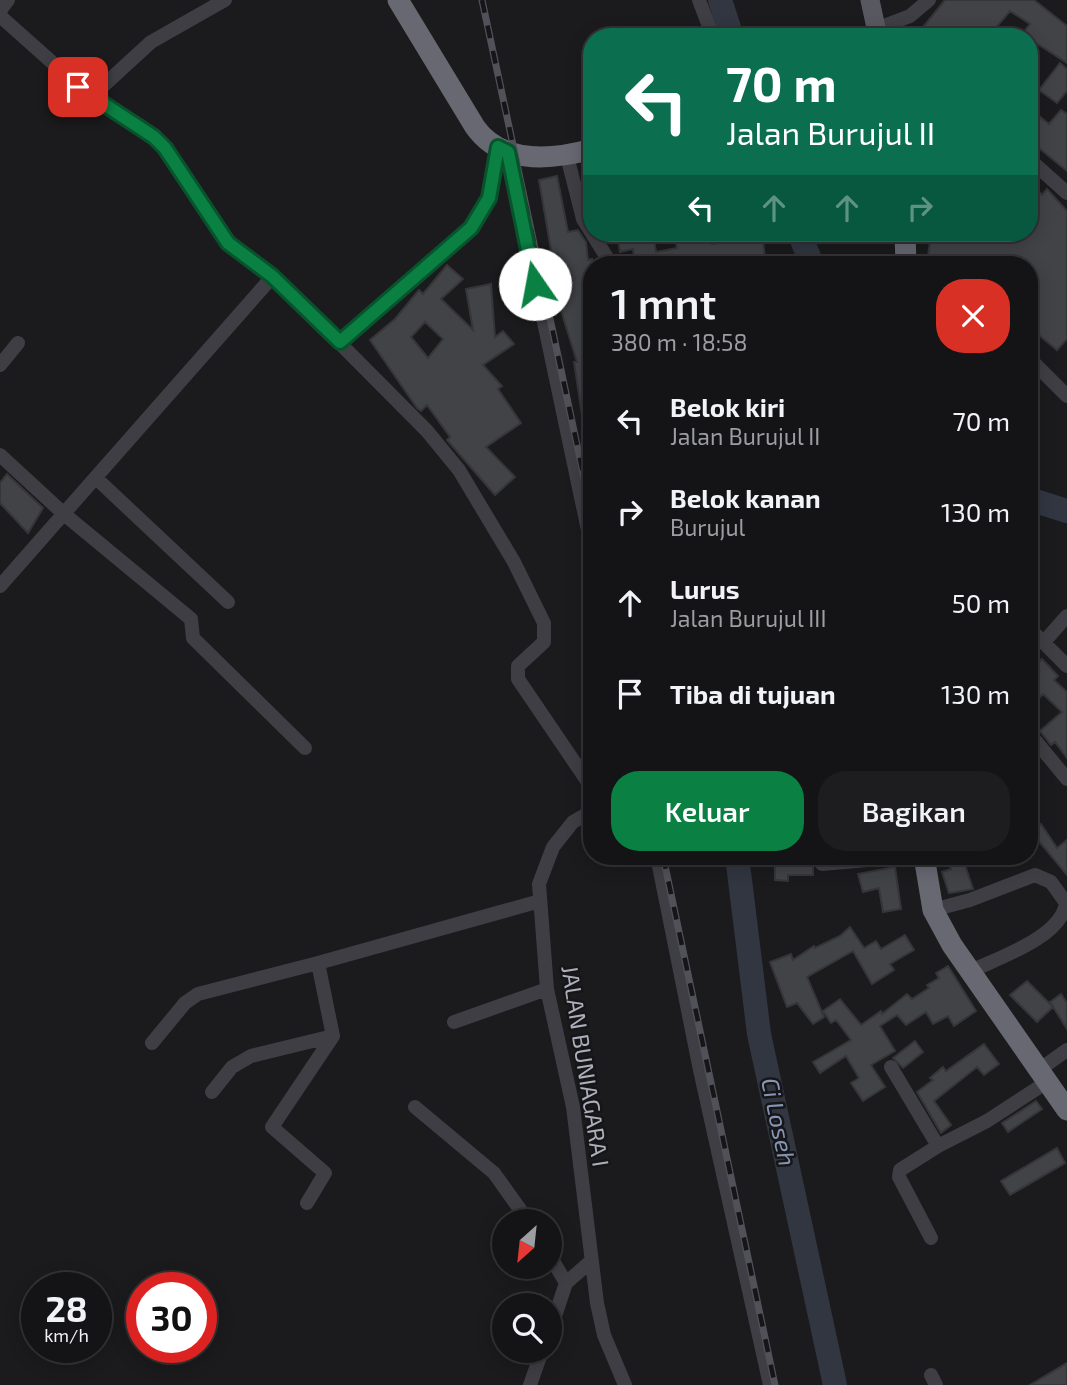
<!DOCTYPE html>
<html lang="id">
<meta charset="utf-8">
<style>
body{margin:0;font-family:"Exo 2",sans-serif;background:#1d1d1f;color:#f1f3f6;height:100vh;display:flex;flex-direction:column;font-size:26px;white-space:nowrap}
*{box-sizing:border-box;margin:0}
p{font-size:23px;color:#9d9ea1}
.icon{flex:none;width:38px;height:38px;fill:none;stroke:currentColor;stroke-width:2;stroke-linecap:round;stroke-linejoin:round}
.map{position:relative;flex:1;overflow:hidden}
.panel{position:absolute;left:583px;top:256px;width:455px;height:609px;display:flex;flex-direction:column;background:#141416;border-radius:28px;box-shadow:0 4px 18px #0003,0 0 0 2px #333335}
.panel>*{flex:none}
.top-card{position:absolute;left:583px;top:28px;width:455px;height:214px;border-radius:28px;box-shadow:0 4px 18px #0003,0 0 0 2px #333335;background:#0b6e4f;color:#fff;overflow:hidden}
.needle{width:46px;rotate:207deg}
.controls{position:absolute;left:492px;top:1209px;display:grid;gap:14px}
.controls a{display:grid;place-items:center;width:70px;height:70px;border-radius:50%;background:#141416;box-shadow:0 4px 18px #0003,0 0 0 2px #333335;font-size:35px}
.speed{position:absolute;left:21px;top:1272px;display:flex;gap:14px;font-size:35px;font-weight:700;text-align:center}
.speed>*{display:grid;place-content:center;width:91px;height:91px;border-radius:50%;background:#141416;box-shadow:0 4px 18px #0003,0 0 0 2px #333335;line-height:1}
.speed small{font-size:18px;font-weight:400}
.speed .limit{border:10px solid #d22;background:#fff;color:#111}
.pin{position:absolute;display:grid;place-items:center;width:60px;height:60px;color:#fff;margin:-30px;border-radius:14px;box-shadow:0 4px 10px #0006}
.me{position:absolute;width:77px;margin:-38px;rotate:348deg;stroke-linejoin:round;filter:drop-shadow(0 0 5px #0008)}
.turn{display:flex;align-items:center;gap:24px;height:147px;padding:0 28px;font-size:32px}
.turn .icon{width:91px;height:91px;stroke-width:2.5}
.turn b{display:block;font-size:49px;line-height:60px}
.lanes{display:flex;align-items:center;height:66px;padding:0 28px;background:#0003;justify-content:center;gap:35px;direction:ltr}
.lanes .off{opacity:.35}
.round{display:grid;place-items:center;flex:none;width:74px;height:74px;border-radius:28px;background:#1d1d1f}
.head{display:flex;align-items:center;justify-content:space-between;height:119px;padding:0 28px}
h1{font-size:42px;font-weight:600;line-height:52px}
.primary-button{display:flex;gap:14px;margin-top:auto;padding:14px 28px}
.primary-button a{flex:1;height:80px;border-radius:28px;background:#0b8043;color:#fff;font-size:28px;font-weight:600;line-height:80px;text-align:center}
.primary-button a+a{background:#1d1d1f;color:#f1f3f6}
ul{padding:0;list-style:none}
li{display:flex;align-items:center;gap:21px;height:91px;padding:0 28px}
li div{flex:1}
li b{display:block;font-size:26px}
li em{font-style:normal}
.map>svg:first-child{display:block}
</style>
<div class="map">
<svg width="1067" height="1385" viewBox="0 0 1067 1385">
<rect width="100%" height="100%" fill="#1b1b1d"/>
<g fill="none" stroke-linecap="round" stroke-linejoin="round">
<path stroke="#313641" stroke-width="24" d="M720 0 732 37
M799 233 812 264
M1029 499 1067 511
M737 856 759 1034 835 1385"/>
</g>
<path fill="#424347" stroke="#363539" stroke-width="2" fill-rule="evenodd" d="M945 0H1034L1067 26V63L1022 34 1030 24 1010 11 988 37H915Z
M1060 63 1067 69V91L1057 103 1039 90Z
M1029 108 1049 124 1061 110 1067 114V171L1029 140Z
M557 176 568 232 578 230 586 242 588 260 592 259V307L585 308 592 333V435H585L574 362H577L556 294H565L558 254 552 256 539 180Z
M1029 181 1042 195 1047 189 1067 211V339L1057 350 1029 327V264H927L931 233H1029Z
M617 233H653L656 252 677 248 674 233H711L712 244 762 235 766 264H635L633 249 620 252Z
M447 265 463 279 441 299 473 330 466 289 491 284 495 337 503 331 514 344 483 365 502 386 498 389 521 423 486 447 515 477 495 495 447 440 450 437 427 405 421 411 417 408 370 340 395 319 419 290 423 294ZM425 322 443 339 428 358 411 337Z
M7 474 43 508 28 533 0 503V483Z
M1042 659 1058 676 1054 680 1067 692V758L1055 742 1051 745 1040 731 1062 712 1043 694 1029 709V671Z
M1041 824 1057 848 1067 840V875L1038 840 1029 846V832Z
M962 856 973 889 949 893 942 872 951 869 948 859Z
M775 859 813 860V875H788V881L775 880Z
M895 867 901 909 883 912 879 888 863 892 858 874Z
M850 927 864 948 876 941 881 949 905 935 914 950 890 964 894 970 872 984 853 951 807 977 824 1017 813 1024 797 1003 787 1007 770 962 791 954 793 960 814 946 815 948 840 936Z
M948 966 976 1011 954 1026 948 1016 933 1024 926 1012 906 1025 897 1015 880 1026 895 1051 871 1065 885 1087 863 1101 851 1083 859 1078 846 1056 820 1073 813 1062 851 1040 836 1020 831 1023 823 1011 840 999 861 1025 881 1011 882 1014 907 994 912 999 929 988 927 985 939 978 936 973Z
M1027 981 1053 1007 1037 1022 1010 995Z
M1061 994 1067 1003V1029L1050 1002Z
M915 1041 923 1052 903 1068 893 1058Z
M984 1044 999 1064 984 1075 977 1067 934 1101 951 1125 941 1133 917 1092 933 1080 930 1078 943 1067 946 1071Z
M1036 1101 1042 1109 1008 1132 1002 1123Z
M1057 1148 1065 1163 1010 1195 1001 1181Z
M1067 1363V1385H1030Z"/>
<g fill="none" stroke-linecap="round" stroke-linejoin="round">
<path stroke="#3e3e44" stroke-width="14" d="M699 0 713 37
M0 11 8 0
M0 16 91 97 139 125 165 148 228 243 273 276 427 431 459 470 514 562 544 623V642L518 666V679L592 788
M876 29 910 16 929 0
M91 97 151 42 225 0
M508 152 592 549
M567 156 583 219 611 264
M1029 159 1067 193
M340 342 471 228 489 198 498 147
M1029 358 1067 396
M0 365 18 343
M0 455 64 514 191 619 193 638 305 748
M97 479 228 602
M0 586 273 276
M1029 628 1067 666
M1043 643 1067 616
M1029 733 1067 779
M592 811 573 822 553 847 539 884 547 989 573 1107 597 1303 604 1335 625 1385
M657 856 700 1070 770 1385
M822 864 914 856
M933 910 970 900 1035 875 1051 882 1066 903C1061 938 997 958 969 972
M454 1022 547 989
M152 1043 185 1003 198 994 318 963
M891 1067 938 1146
M1039 1070 1067 1050
M212 1092 232 1067 251 1056 333 1036
M415 1107 494 1173 529 1222
M307 1203 325 1173 272 1127 333 1036 318 963 540 901
M931 1238 899 1177 900 1170 938 1146 987 1121 1047 1082
M550 1256 566 1283
M550 1331 566 1283 590 1262
M931 1375 936 1385
M530 1385 542 1351"/>
<path stroke="#585861" stroke-width="19" d="M870 0 878 37"/>
<path stroke="#686873" stroke-width="21" d="M398 0 475 127C502 165 552 160 592 149
M905 233 906 264
M924 856 933 910 952 945 1067 1110"/>
<g stroke="#515159" stroke-width="7">
<path id="rail" d="M482 0 592 515
M663 856 775 1385"/>
</g>
<use href="#rail" stroke="#161618" stroke-width="4.5" stroke-dasharray="13" stroke-linecap="butt"/>
</g>
<g fill="none" stroke-linecap="round" stroke-linejoin="round">
<g stroke="#07532c" stroke-width="18">
<path id="route" d="M78 87 154 137 165 148 228 243 272 276 340 342 471 228 489 198 498 147 508 152 535 284"/>
</g>
<use href="#route" stroke="#0b8043" stroke-width="12"/>
</g>
<g text-anchor="middle" stroke-width="5" stroke-linejoin="round" paint-order="stroke">
<g font-size="23" fill="#aeafbc" stroke="#161618">
<text transform="translate(585 1066) rotate(81)" y="8">JALAN BUNIAGARA I</text>
</g>
<g font-size="24" font-style="italic" fill="#8795b5" stroke="#161618">
<text transform="translate(778 1122) rotate(78)" y="8">Ci Loseh</text>
</g>
</g>
</svg>
<div class="controls">
<a><svg class="needle" viewBox="-14 -14 28 28"><path d="M0-13l5 13h-10z" fill="#e53935"/><path d="M0 13l5-13h-10z" fill="#9d9ea1"/></svg></a>
<a><svg class="icon" aria-label="search" viewBox="0 0 24 24"><circle cx="10" cy="10" r="6"/><path d="M15 15l6 6"/></svg></a>
</div>
<div class="speed"><div>28<small>km/h</small></div><div class="limit">30</div></div>
<div class="pin" style="left:78px;top:87px;background:#d93025"><svg class="icon" aria-label="arrive" viewBox="0 0 24 24"><path d="M6 21V4h12l-3 4 3 4H6"/></svg></div>
<svg class="me" style="left:535px;top:284px" viewBox="-20 -20 40 40"><circle r="19" fill="#fff"/><path d="M0-13L10 11 0 6-10 11z" fill="#0b8043"/></svg>
<div class="top-card">
<div class="turn"><svg class="icon" aria-label="left" viewBox="0 0 24 24"><path d="M17 20v-9H6M10 6l-5 5 5 5"/></svg><div><b>70 m</b>Jalan Burujul II</div></div>
<div class="lanes"><svg class="icon" aria-label="left" viewBox="0 0 24 24"><path d="M17 20v-9H6M10 6l-5 5 5 5"/></svg><svg class="icon off" aria-label="ahead" viewBox="0 0 24 24"><path d="M12 20V5M6 11l6-6 6 6"/></svg><svg class="icon off" aria-label="ahead" viewBox="0 0 24 24"><path d="M12 20V5M6 11l6-6 6 6"/></svg><svg class="icon off" aria-label="right" viewBox="0 0 24 24"><path d="M7 20v-9h11M14 6l5 5-5 5"/></svg></div>
</div>
<section class="panel">
<div class="head"><div><h1>1 mnt</h1><p>380 m · 18:58</p></div><a class="round" style="background:#d93025;color:#fff"><svg class="icon" aria-label="close" viewBox="0 0 24 24"><path d="M6 6l12 12M18 6L6 18"/></svg></a></div>
<ul>
<li><svg class="icon" aria-label="left" viewBox="0 0 24 24"><path d="M17 20v-9H6M10 6l-5 5 5 5"/></svg><div><b>Belok kiri</b><p>Jalan Burujul II</p></div><em>70 m</em></li>
<li><svg class="icon" aria-label="right" viewBox="0 0 24 24"><path d="M7 20v-9h11M14 6l5 5-5 5"/></svg><div><b>Belok kanan</b><p>Burujul</p></div><em>130 m</em></li>
<li><svg class="icon" aria-label="ahead" viewBox="0 0 24 24"><path d="M12 20V5M6 11l6-6 6 6"/></svg><div><b>Lurus</b><p>Jalan Burujul III</p></div><em>50 m</em></li>
<li><svg class="icon" aria-label="arrive" viewBox="0 0 24 24"><path d="M6 21V4h12l-3 4 3 4H6"/></svg><div><b>Tiba di tujuan</b></div><em>130 m</em></li>
</ul>
<div class="primary-button"><a>Keluar</a><a>Bagikan</a></div>
</section>
</div>
